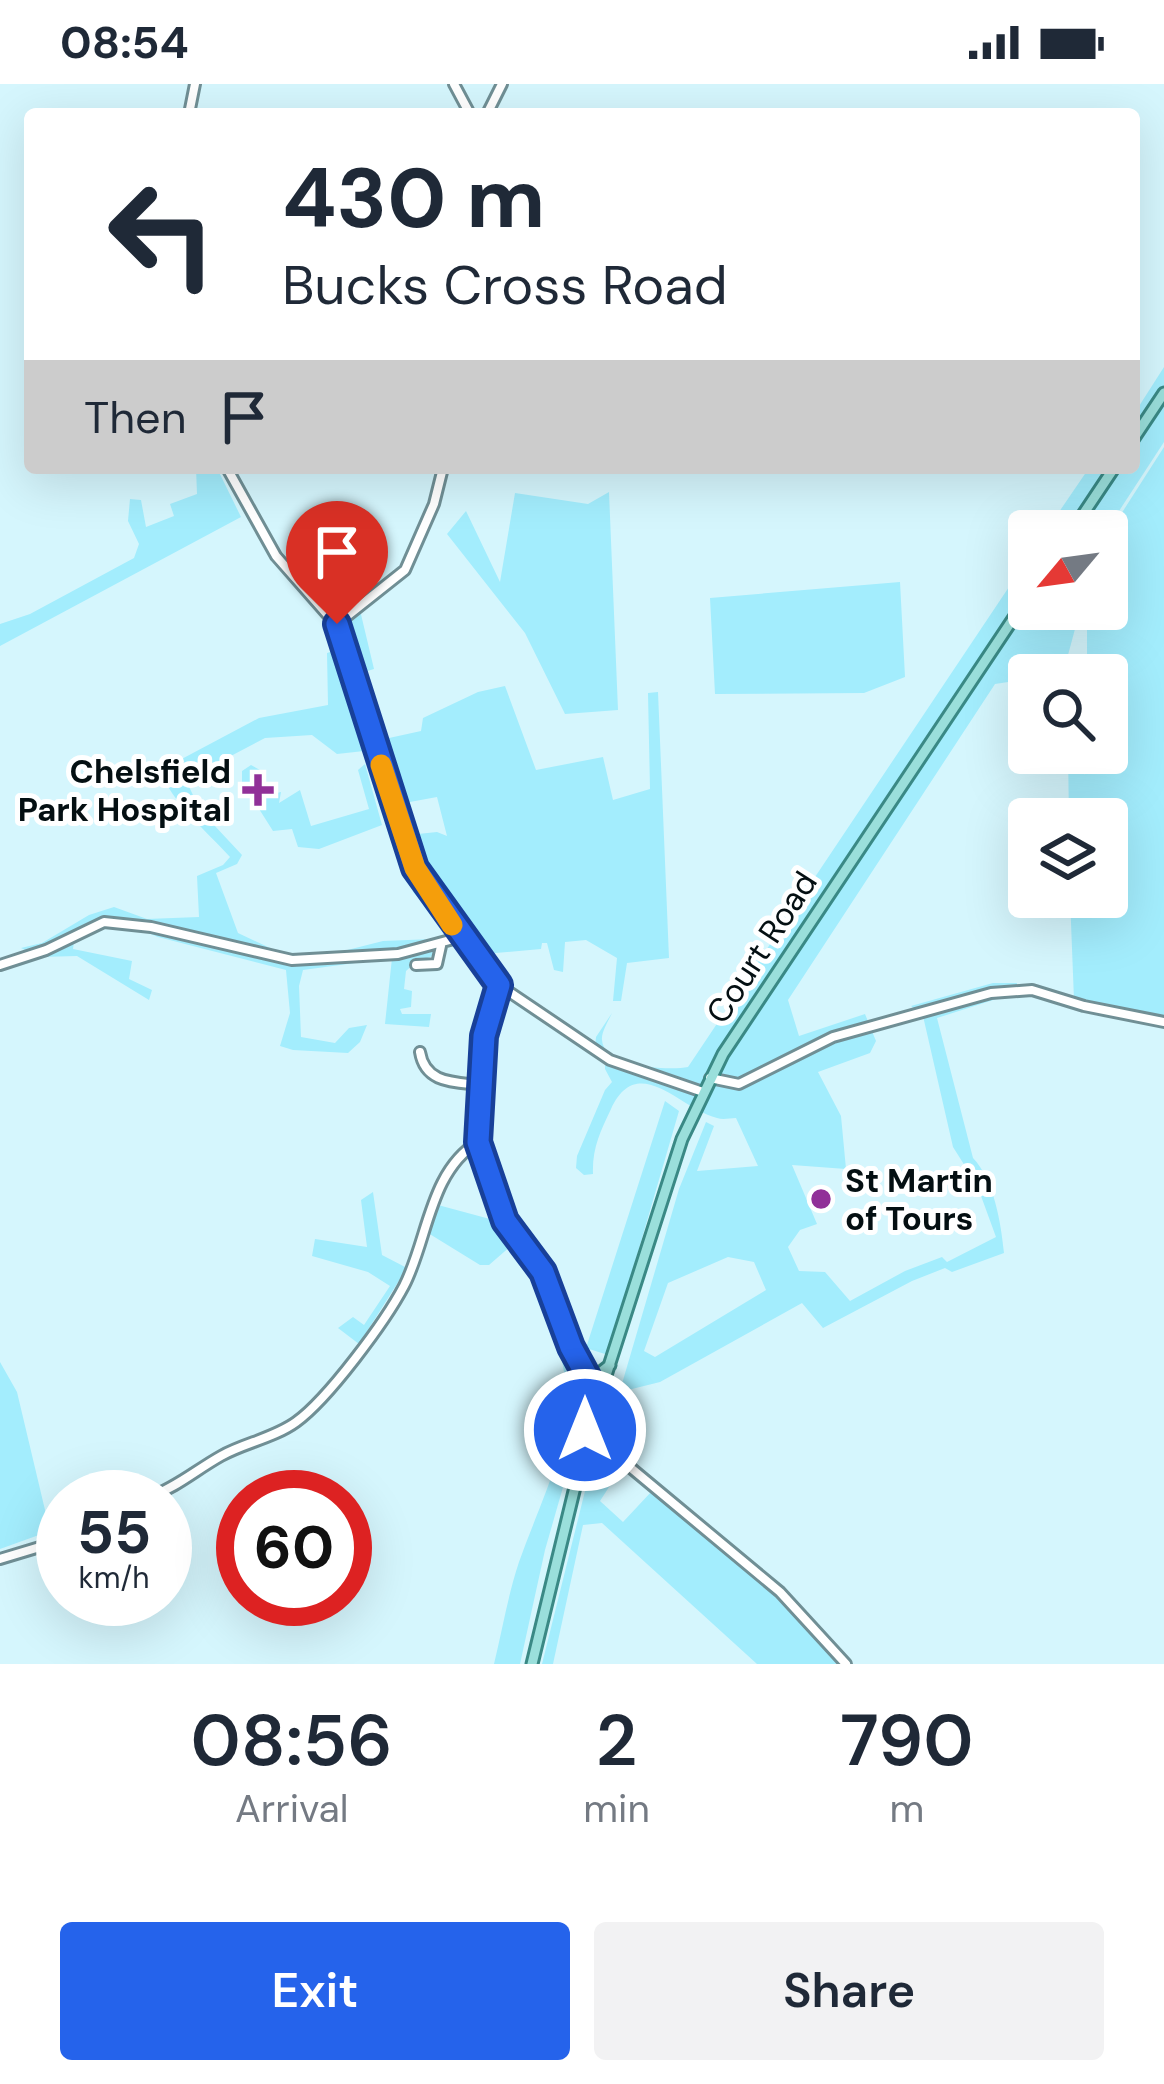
<!DOCTYPE html>
<style>
body{margin:0;font-family:"DM Sans",sans-serif;background:#f2f2f3;color:#1f2937;height:100vh;display:flex;flex-direction:column;font-size:45px;white-space:nowrap}
*{box-sizing:border-box;margin:0}
p{font-size:39px;color:#747a83}
.icon{flex:none;width:66px;height:66px;fill:none;stroke:currentColor;stroke-width:2;stroke-linecap:round;stroke-linejoin:round}
.map{position:relative;height:1580px;overflow:hidden}
.details{display:flex;flex-direction:column;background:#fff;flex:1}
.details>*{flex:none}
.top-card{position:absolute;left:24px;top:24px;width:1116px;height:366px;border-radius:12px;box-shadow:0 12px 48px #0002;background:#fff;color:#1f2937;overflow:hidden}
.needle{width:78px;rotate:241deg}
.controls{position:absolute;left:1008px;top:426px;display:grid;gap:24px}
.controls a{display:grid;place-items:center;width:120px;height:120px;border-radius:12px;background:#fff;box-shadow:0 12px 48px #0002;font-size:60px}
.speed{position:absolute;left:36px;top:1386px;display:flex;gap:24px;font-size:60px;font-weight:700;text-align:center}
.speed>*{display:grid;place-content:center;width:156px;height:156px;border-radius:50%;background:#fff;box-shadow:0 12px 48px #0002;line-height:1}
.speed small{font-size:30px;font-weight:400}
.speed .limit{border:18px solid #d22;background:#fff;color:#111}
.pin{position:absolute;display:grid;place-items:center;width:102px;height:102px;color:#fff;margin:-123px -51px;border-radius:50% 50% 50% 0;rotate:-45deg;box-shadow:0 0 12px #0007}
.pin .icon{rotate:45deg}
.me{position:absolute;width:132px;margin:-66px;rotate:0deg;stroke-linejoin:round;filter:drop-shadow(0 0 9px #0008)}
.turn{display:flex;align-items:center;gap:42px;height:252px;padding:0 60px;font-size:54px}
.turn .icon{width:156px;height:156px;stroke-width:2.5}
.turn b{display:block;font-size:84px;line-height:102px}
.then{display:flex;align-items:center;height:114px;padding:0 60px;background:#0003;gap:24px;font-size:45px}
.eta{display:flex;justify-content:space-evenly;align-items:center;height:204px;text-align:center}
.eta b{font-size:72px;font-weight:600;line-height:84px}
.cta{display:flex;gap:24px;margin-top:auto;padding:24px 60px}
.cta a{flex:1;height:138px;border-radius:12px;background:#2563eb;color:#fff;font-size:48px;font-weight:600;line-height:138px;text-align:center}
.cta a+a{background:#f2f2f3;color:#1f2937}
.status{display:flex;justify-content:space-between;align-items:center;height:84px;padding:0 60px;background:#fff;direction:ltr}
.status svg{height:33px;fill:currentColor}
.map>svg:first-child{display:block}
</style>
<div class="status"><b>08:54</b><svg viewBox="0 0 49 12"><path d="M0 12V9h3v3zM5 12V6h3v6zM10 12V3h3v9zM15 12V0h3v12zM26 1h20v11H26zM47 4h2v5h-2z"/></svg></div>
<div class="map">
<svg width="1164" height="1580" viewBox="0 0 1164 1580">
<rect width="100%" height="100%" fill="#d5f6fd"/>
<path fill="#a3edfd" fill-rule="evenodd" d="M1164 283V358L1106 447H1046L1089 384H1134V330Z
M1164 363V933L1074 916 1070 813H1107V735H1069L1068 669H1080L1085 691 1086 669H1107V591H1087V525H1107V452Z
M196 384H217L241 433 0 562V540L30 530 134 474 139 460 128 437 130 415 141 416 146 443 174 432 170 420 197 410Z
M609 408 618 626 565 630 525 549 447 450 466 427 500 498 515 409 588 420Z
M1029 473V525H1075L1078 534 1068 571 1073 591H1029V595L995 600 788 916 799 952 865 930 876 957 870 969 818 988 841 1032 846 1085 792 1081 817 1140 800 1146 788 1163 799 1187 825 1188 850 1217 905 1187 942 1173 947 1178 996 1153 977 1101 953 1063 923 932 911 922 993 899H1017L1015 909 937 934 973 1074C994 1096 1001 1139 1004 1169L952 1188 945 1184 912 1197 823 1244 802 1219 660 1298 628 1306 638 1337 626 1349 631 1369 600 1417 623 1438 652 1407 777 1508 840 1580H757L602 1439 583 1441 553 1580H542L588 1395 619 1310 679 1105 706 1038 714 1042 697 1087 758 1082 736 1034C730 1034 723 1036 717 1034 680 1025 638 967 611 1025 600 1048 592 1065 593 1090L584 1091 576 1084 577 1072 605 1006 612 998 605 985V975L595 963 596 953 612 929C609 936 601 948 602 956 603 983 669 987 688 983ZM728 1173 754 1178 766 1206 655 1273 644 1267 668 1199Z
M900 498 905 593 864 609 715 610 710 514Z
M354 501 374 585 364 588 379 639 368 644 364 667 337 670 312 651 265 654 208 684 204 679 184 692 200 726 242 771 237 780 216 789 238 849 300 878 383 857 433 855 438 870 415 879 406 887 404 905 412 907 411 923 400 925 402 930H431L429 943 385 940 392 874 303 886 299 902 301 953 335 959 349 944 367 941 360 958 348 969 293 966 280 962 290 929 286 886 158 853 134 843 103 844 74 857 73 865 132 877 129 895 152 906 149 916 77 872 40 873 21 864 42 859 89 831 114 823 147 835 199 833 197 792 223 781 230 773C209 749 169 717 161 686L259 634 328 621 327 569 343 564 340 524Z
M505 602 536 686 603 673 613 716 650 705 648 609 658 608 669 874 627 879 621 917H613L617 874 586 856 565 858 563 888 554 886 547 859H542L541 865 484 870 448 823 442 838 413 808 389 728 406 726 418 750 437 748 447 752 437 713 399 720 380 656 421 647 423 634 478 608Z
M365 680 382 741 319 765 298 763 292 745 273 747 242 698V687L251 681 260 686 263 694 256 700 265 712 281 708 279 719 300 706 311 742 369 725 358 686Z
M665 1017 679 1027 608 1271 586 1264Z
M373 1108 382 1171 407 1184 359 1260 338 1244 353 1233 364 1241 390 1202 368 1188 312 1172 315 1155 367 1163 361 1116Z
M438 1121 501 1138 513 1160 489 1181H480L428 1149Z
M560 1269 577 1288 580 1300V1344L545 1466 520 1580H494C502 1547 508 1511 519 1478 544 1407 581 1347 560 1269Z
M0 1278 17 1308 50 1447 0 1465Z"/>
<g fill="none" stroke-linecap="round" stroke-linejoin="round">
<g stroke="#708f95" stroke-width="14">
<path id="minor" d="M454 0 470 30
M189 30 195 0
M487 30 502 0
M227 384 276 472 340 545 413 780 465 858 499 901 610 976 703 1008
M337 540 405 486 434 420 443 384
M0 881 46 866 104 838 151 843 292 876 398 870 461 853
M416 881 437 880 441 862
M499 901 484 952 478 1058 505 1137 543 1188 571 1263 589 1296
M420 968C425 999 453 998 479 1001
M710 994 739 1000 833 953 991 909 1032 906 1084 922 1164 938
M602 1340 631 1384 780 1508 846 1580
M150 1413C177 1403 196 1386 221 1372 244 1359 274 1354 296 1338 328 1315 385 1238 404 1202 428 1156 429 1088 478 1058
M0 1475 63 1456"/>
</g>
<g stroke="#3a8985" stroke-width="15">
<path id="major" d="M1134 354 1164 309
M1072 447 1114 384
M584 1363 591 1324 587 1299 610 1281
M532 1580 584 1366 603 1338 599 1313 682 1055 723 970 1029 511"/>
</g>
<use href="#minor" stroke="#fff" stroke-width="8"/>
<use href="#major" stroke="#9adfdb" stroke-width="9"/>
</g>
<g fill="none" stroke-linecap="round" stroke-linejoin="round">
<g stroke="#184099" stroke-width="30">
<path id="route" d="M337 540 415 784 499 901 484 952 478 1058 505 1137 543 1188 571 1263 589 1296 586 1302 591 1324 585 1346"/>
</g>
<use href="#route" stroke="#2563eb" stroke-width="21"/>
<path stroke="#f59e0b" stroke-width="21" d="M381 681 415 784 452 841"/>
</g>
<g fill="#913098" stroke="#fff" stroke-width="4.5">
<path d="M252 688h12v12h12v12h-12v12h-12v-12h-12v-12h12z"/>
<circle cx="821" cy="1115" r="12"/>
</g>
<g text-anchor="middle" stroke-width="10" stroke-linejoin="round" paint-order="stroke">
<g font-size="33" font-weight="bold" fill="#040f12" stroke="#fff" text-anchor="end">
<text x="231" y="699">Chelsfield<tspan x="231" dy="38">Park Hospital</tspan></text>
<text x="845" y="1108" text-anchor="start">St Martin<tspan x="845" dy="38">of Tours</tspan></text>
</g>
<g font-size="33" fill="#040f12" stroke="#fff">
<text transform="translate(761 863) rotate(-57)" y="12">Court Road</text>
</g>
</g>
</svg>
<div class="controls">
<a><svg class="needle" viewBox="-14 -14 28 28"><path d="M0-13l5 13h-10z" fill="#e53935"/><path d="M0 13l5-13h-10z" fill="#747a83"/></svg></a>
<a><svg class="icon" aria-label="search" viewBox="0 0 24 24"><circle cx="10" cy="10" r="6"/><path d="M15 15l6 6"/></svg></a>
<a><svg class="icon" aria-label="layers" viewBox="0 0 24 24"><path d="M12 4l9 5-9 5-9-5zM3 14l9 5 9-5"/></svg></a>
</div>
<div class="speed"><div>55<small>km/h</small></div><div class="limit">60</div></div>
<div class="pin" style="left:337px;top:540px;background:#d93025"><svg class="icon" aria-label="arrive" viewBox="0 0 24 24"><path d="M6 21V4h12l-3 4 3 4H6"/></svg></div>
<svg class="me" style="left:585px;top:1346px" viewBox="-20 -20 40 40"><circle r="17" fill="#2563eb" stroke="#fff" stroke-width="3"/><path d="M0-11L8 9 0 5-8 9z" fill="#fff"/></svg>
<div class="top-card">
<div class="turn"><svg class="icon" aria-label="left" viewBox="0 0 24 24"><path d="M17 20v-9H6M10 6l-5 5 5 5"/></svg><div><b>430 m</b>Bucks Cross Road</div></div>
<div class="then">Then<svg class="icon" aria-label="arrive" viewBox="0 0 24 24"><path d="M6 21V4h12l-3 4 3 4H6"/></svg></div>
</div>
</div>
<section class="details">
<div class="eta">
<div><b>08:56</b><p>Arrival</p></div>
<div><b>2</b><p>min</p></div>
<div><b>790</b><p>m</p></div>
</div>
<div class="cta"><a>Exit</a><a>Share</a></div>
</section>
